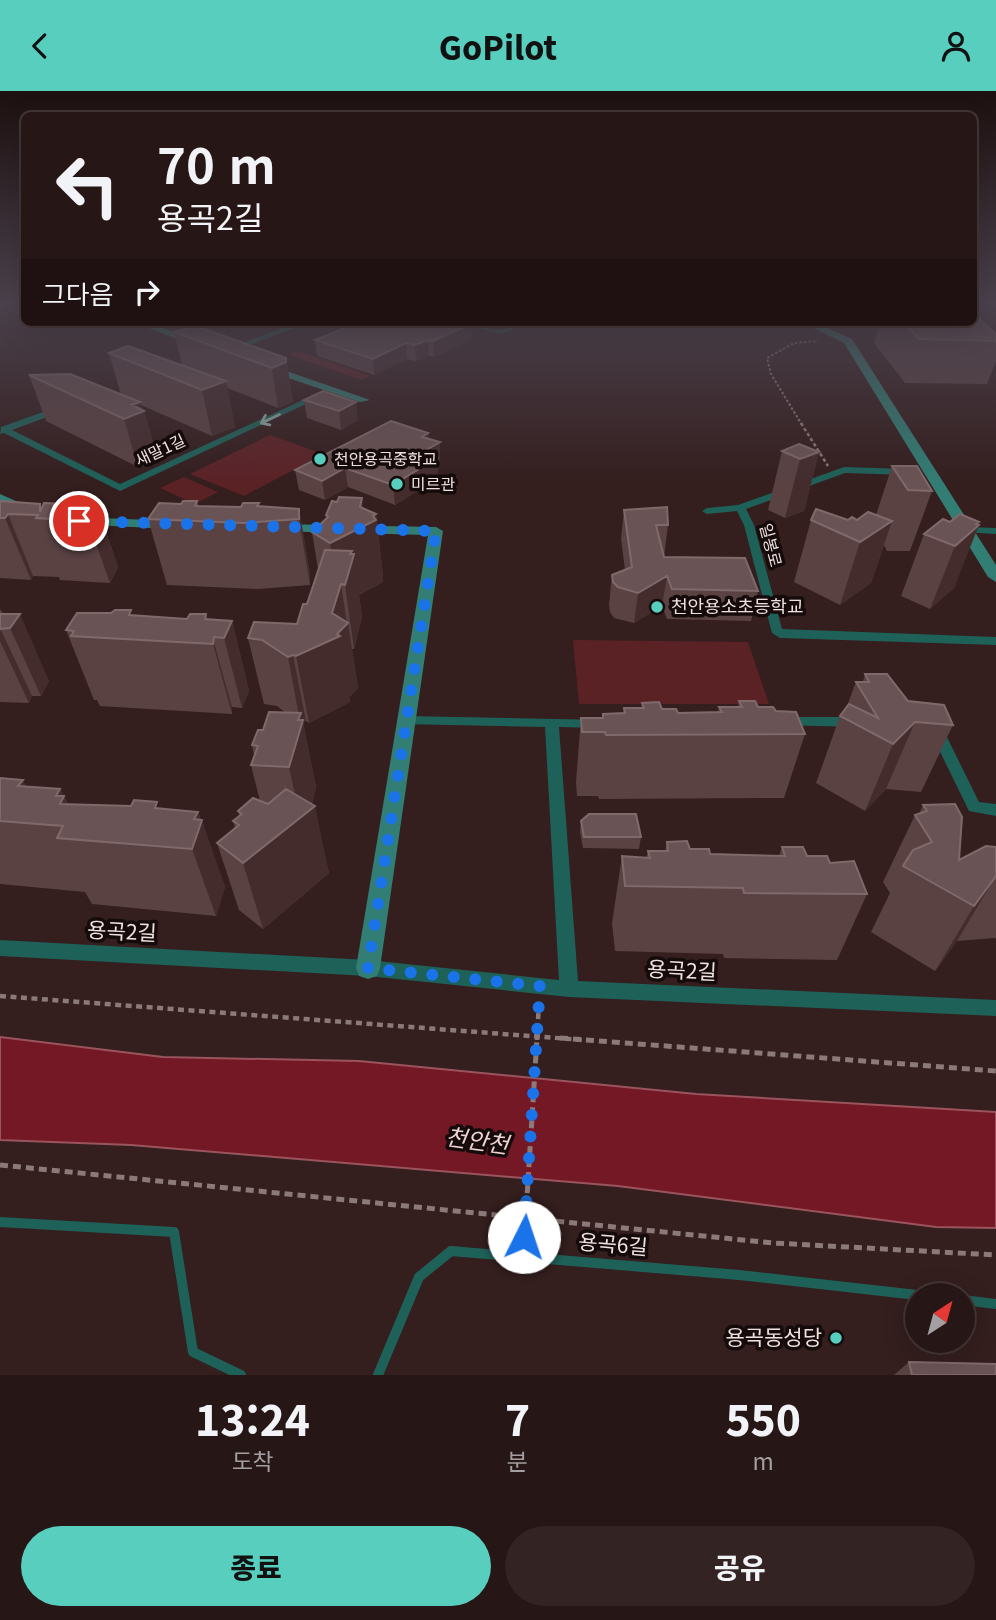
<!DOCTYPE html>
<html lang="ko">
<meta charset="utf-8">
<style>
body{margin:0;font-family:Georgia,"Noto Sans KR",serif;background:#332323;color:#f1f3f6;height:100vh;display:flex;flex-direction:column;font-size:26px;white-space:nowrap}
*{box-sizing:border-box;margin:0}
p{font-size:23px;color:#a49fa1}
.icon{flex:none;width:38px;height:38px;fill:none;stroke:currentColor;stroke-width:2;stroke-linecap:round;stroke-linejoin:round}
.map{position:relative;height:1284px;overflow:hidden}
.details{display:flex;flex-direction:column;background:#271616;flex:1}
.details>*{flex:none}
.banner{position:absolute;left:21px;top:21px;width:956px;height:214px;border-radius:10px;box-shadow:0 7px 28px #0002,0 0 0 2px #433535;background:#271616;color:#f1f3f6;overflow:hidden}
.needle{width:46px;rotate:36deg}
.controls{position:absolute;left:905px;top:1192px;display:grid;gap:14px}
.controls a{display:grid;place-items:center;width:70px;height:70px;border-radius:50%;background:#271616;box-shadow:0 7px 28px #0002,0 0 0 2px #433535;font-size:35px}
.pin{position:absolute;display:grid;place-items:center;width:60px;height:60px;color:#fff;margin:-30px;border:4px solid #fff;border-radius:50%;box-shadow:0 2px 7px #0007}
.me{position:absolute;width:77px;margin:-38px;rotate:4deg;stroke-linejoin:round;filter:drop-shadow(0 0 5px #0008)}
.turn{display:flex;align-items:center;gap:24px;height:147px;padding:0 21px;font-size:32px}
.turn .icon{width:91px;height:91px;stroke-width:2.5}
.turn b{display:block;font-size:49px;line-height:60px}
.then{display:flex;align-items:center;height:66px;padding:0 21px;background:#0003;gap:14px;font-size:26px}
.eta{display:flex;justify-content:space-evenly;align-items:center;height:119px;text-align:center}
.eta b{font-size:42px;font-weight:800;line-height:49px}
.action{display:flex;gap:14px;margin-top:auto;padding:14px 21px}
.action a{flex:1;height:80px;border-radius:42px;background:#58cebf;color:#111;font-size:28px;font-weight:800;line-height:80px;text-align:center}
.action a+a{background:#332323;color:#f1f3f6}
header{display:flex;justify-content:space-between;align-items:center;height:91px;padding:0 21px;background:#58cebf;color:#111;font-size:32px;font-weight:800}
.map>svg:first-child{display:block}
</style>
<header><svg class="icon" aria-label="back" viewBox="0 0 24 24"><path d="M15 5l-7 7 7 7"/></svg>GoPilot<svg class="icon" aria-label="person" viewBox="0 0 24 24"><circle cx="12" cy="8" r="4"/><path d="M4 21q1-7 8-7t8 7"/></svg></header>
<div class="map">
<svg width="996" height="1284" viewBox="0 0 996 1284">
<rect width="100%" height="100%" fill="#341e1e"/>
<path fill="#5b2226" d="M298 260 371 285 362 289 289 264Z
M270 344 323 363 244 405 190 383Z
M184 386 218 401 195 413 160 397Z
M573 549 748 551 769 613H579Z"/>
<path fill="#751825" stroke="#9a545d" stroke-width="2" d="M0 946 163 966 359 970 696 1003 996 1021V1137L936 1136 618 1095 131 1054 0 1049Z"/>
<g fill="none" stroke-linecap="round" stroke-linejoin="round">
<path stroke="#8c7979" stroke-width="2" stroke-dasharray="2.5 2" stroke-linecap="butt" d="M802 334 771 283 767 267 794 252 818 250"/>
<path stroke="#8c7979" stroke-width="2.5" stroke-dasharray="3.5 2.5" stroke-linecap="butt" d="M801 332 828 375"/>
<path stroke="#8c7979" stroke-width="4.5" stroke-dasharray="6 4.5" stroke-linecap="butt" d="M0 905 583 949
M537 949 539 910"/>
<path stroke="#8c7979" stroke-width="5" stroke-dasharray="8 5" stroke-linecap="butt" d="M560 947 996 980
M0 1074 773 1152 996 1164
M524 1154 537 947"/>
<path stroke="#1e6159" stroke-width="10" d="M0 1131 174 1141 193 1261 241 1284
M962 1209 996 1213
M378 1284 419 1186 451 1160 739 1184 917 1204"/>
<path fill="#1e6159" fill-rule="evenodd" d="M299 231H310L231 261 224 259Z
M455 231C470 231 490 240 502 239 512 238 519 231 530 231L502 243Z
M318 302 325 304 120 400 4 342 0 343 1 336 57 316H63V320L12 339 120 393Z
M844 376 908 378 913 381 908 384 845 382 746 418 754 434 782 538 996 546V554L780 547 772 542 744 434 737 420 707 423 702 420 707 417 738 414Z
M967 436 996 437V443L963 441 962 439Z
M406 625 603 629 605 632 598 637 559 636 578 890 996 909V925L569 906 368 885 0 865V849L368 869 559 889 545 636 401 633 399 630 401 627Z
M783 626H857L864 631 857 636 778 634 776 631Z
M935 631 942 636 979 711 996 713V725L969 720 928 636Z"/>
<path fill="#327e74" fill-rule="evenodd" d="M0 213H10L0 217Z
M133 231H147L205 253 196 255Z
M801 231H814L852 248 996 474V491L988 486 844 252Z
M261 274H269L370 309 360 311 261 278Z
M0 403 36 419 38 422 36 425H26L0 412Z
M77 426 173 430 180 434 173 438 72 433 70 430Z
M276 433 436 436 443 440 380 877 377 885 368 888 359 885 356 877 428 444 271 440 269 437 271 434Z"/>
</g>
<path fill="#5a4243" d="M880 231H973L996 243V270L987 293 905 292 874 252Z
M174 241 286 267 293 311 278 317 227 297 235 336 212 345 141 314 142 319 144 320 158 368 138 376 46 330 29 284 121 304 109 262 182 274Z
M472 248 434 266 429 265 416 270 407 268 374 284 317 265 315 249Z
M323 300 358 329 341 339 307 327 304 309Z
M428 342 429 348 440 370 438 372V387L395 414 348 396 325 409 299 399 295 379Z
M782 360 819 361 804 420 785 427 768 419Z
M892 375 932 400 910 460H887L884 454 871 492 840 514 794 491 811 429H857L876 424Z
M362 407 363 418 376 423 383 485V491L359 504 362 526 354 558H352L358 597 349 606 350 611 309 632 306 630 303 631 316 696 312 713 329 782 263 838 239 819 217 752 235 737 233 730 239 725 238 720 260 710 251 674 254 664 252 654 286 622 277 615 264 613 248 547 297 533 307 513 318 478 312 441 327 427 326 424 337 411Z
M0 410 42 417 97 414 118 476 110 492 60 489 59 486 33 485 31 489 0 487Z
M197 410 199 415 241 416 259 412V415L299 418 310 483V494L258 498 167 494 148 428 181 413Z
M624 419 668 434 664 466 758 500 751 530 667 528 662 515 634 532 614 527 610 521 609 514 612 484 625 479 621 448Z
M950 431H979L954 497 930 518 901 505 924 443Z
M0 518 49 590 41 605H32L29 612 0 611Z
M206 523 208 528 232 530 249 600 242 617 232 616V623L100 615 97 609H94L66 539 133 524 187 528Z
M865 583 908 610 953 634 921 701 886 698 865 720 816 692 840 625 847 615 856 591H863Z
M739 610 776 620 805 643 784 707 599 708 598 705H577L576 691 581 627H602L603 623 623 622 624 617H641L642 612 662 618 678 622 718 621 719 616H738Z
M0 687 26 696 60 698 68 713 160 717 198 721 225 796 216 825 92 813 85 801 0 793Z
M923 714 959 769 996 785V848L995 847 957 850 935 880 871 841 890 802 883 791 915 724 919 723Z
M581 730 641 746 639 758 583 757 580 741Z
M667 751 710 763 779 765 782 756 807 765 830 772 867 803 837 869 724 867 723 863 615 860 612 832 622 765 646 767 648 760H665Z
M909 1271 996 1284H894Z"/>
<path fill="#442c2d" d="M471 233 472 248 434 266 433 250Z
M428 249 429 265 416 270 415 254Z
M406 252 407 268 374 284 373 268Z
M286 267 293 311 278 317 272 277Z
M226 290 235 336 212 345 202 299Z
M140 311 143 321 144 320 158 368 138 376 124 328 132 314Z
M356 311 358 329 341 339 339 320Z
M428 342 429 357 440 351V370L438 372V387L395 414 393 394 422 346Z
M819 361 804 420 785 427 800 368Z
M345 377 348 396 325 409 322 390Z
M362 407 365 434 376 423 383 485V491L359 504 362 526 354 558 345 494 341 493 347 533 348 532 358 597 349 606 350 611 309 632 296 565 332 522 338 504 330 452 360 416Z
M97 414 118 476 110 492 88 430Z
M299 418 310 483V494L299 428Z
M8 423 33 485 31 489 5 427Z
M892 430 871 492 840 514 860 451Z
M979 431 976 437 979 434 954 497 930 518 955 455Z
M667 485 662 515 634 532 638 502Z
M20 523 49 590 41 605 10 537Z
M206 523 232 616V623L213 553 205 528Z
M232 530 249 600 242 617 224 547Z
M0 537 32 605 29 612 0 550Z
M293 564 306 630 303 631 316 696 310 719 315 715 329 782 263 838 243 772 300 727 289 676 298 629 299 625 288 566Z
M915 631 886 698 865 720 893 653Z
M23 689 46 734 18 695Z
M60 698 85 749 56 705Z
M198 721 201 731 202 729 225 796 216 825 192 758 194 728Z
M996 785 957 850 935 880 974 815Z"/>
<path fill="#6a5354" stroke="#7f696a" stroke-width="2" d="M973 222 996 243V250L919 248 903 231H973Z
M392 231H464L471 233 433 250 428 249 415 254 406 252 373 268 315 249 358 232 384 234Z
M196 235 286 267V271L272 277 174 241Z
M128 255 226 290 202 299 109 262Z
M70 283 140 311 132 314 144 320 124 328 29 284Z
M323 300 356 311 339 320 304 309Z
M391 330 428 342 422 346 440 351 421 362 437 367 393 394 345 377 322 390 295 379Z
M799 353 819 361 800 368 782 360Z
M892 375H917L932 400 908 399Z
M339 406 362 407 360 416 376 423 373 425 376 429 330 452 312 441 328 426 326 424 332 410 337 411Z
M0 410 40 413V421L44 412 97 414 88 430 36 427 38 424 8 423 5 427H0Z
M183 410H197L195 415 241 416 243 412H259L257 415 299 418V428L244 432 148 428 159 412 181 413Z
M667 416 668 434H656L664 466 745 467 758 500 672 498 667 485 638 502 618 496 613 491 612 484 632 476 624 419Z
M816 418 848 429 852 426 857 429 868 421 892 430 860 451 811 429Z
M960 423 979 431 976 433 979 434 955 455 924 443 943 428 950 431Z
M325 459 352 460 350 463H354L345 494 341 493 332 522 348 532 337 543 340 545 296 565 293 564 288 566 262 549 248 547 254 531 297 533 303 513H307Z
M115 519H131L129 524 187 528 190 523H206L205 528 232 530 224 547 214 546 213 553 71 545 74 540 66 539 77 522H111Z
M0 523H20L10 537 0 538Z
M865 583H887L908 610 944 614 953 634 915 631 893 653 840 625 849 613 878 627 856 591H869Z
M739 610H755L758 616H773L776 620 796 621 805 643 606 644 605 641H582L581 627H603V623L625 622 624 617H644L642 612 659 611 662 618H676L678 622 722 621 719 616H742Z
M269 621 301 622 298 629H303L289 676 251 674 258 655 252 654 258 639H263Z
M0 687 23 689 18 695 60 698 56 705H64L60 713 131 715 134 709 157 711 155 717 198 721 194 728 202 729 192 758 57 747 63 735 0 730Z
M286 698 315 715 243 772 217 752 239 734 233 730 242 723 238 720 253 707 268 713Z
M955 713 962 726 959 769 986 755 996 756V785L974 815 903 775 913 759 932 751 915 724 927 720 923 714Z
M589 723H636L641 746H584L581 730Z
M687 750 690 758H709L710 763 785 765 782 756H803L807 765H827L830 772 854 770 867 803 744 802 743 797 625 795 622 765 650 767 648 760H668L667 751Z
M909 1271 996 1273V1284H912Z"/>
<defs><path id="oneway-shaft" d="M-6 0H5M1.5-3L5.5 0L1.5 3" fill="none" stroke-width="1.6" stroke-linecap="round" stroke-linejoin="round" transform="scale(1.75)"/></defs>
<use stroke="#92a7a3" href="#oneway-shaft" transform="translate(270 328) rotate(155)"/>
<linearGradient id="sky" x2="0" y2="1"><stop stop-color="#1d1010"/><stop offset="0.54" stop-color="#4a414c"/><stop offset="1" stop-color="#4a414c" stop-opacity="0"/></linearGradient>
<rect width="996" height="393" fill="url(#sky)"/>
<g fill="none" stroke-linecap="round" stroke-linejoin="round">
<path stroke="#1a73e8" stroke-width="12" stroke-dasharray="0 21.6" d="M79 430 436 440 368 877 540 895 524 1146"/>
</g>
<g fill="#58cebf" stroke="#150b0b" stroke-width="2.5">
<circle cx="320" cy="368" r="7"/>
<circle cx="397" cy="393" r="7"/>
<circle cx="657" cy="516" r="7"/>
<circle cx="836" cy="1247" r="7"/>
</g>
<g text-anchor="middle" stroke-width="7" stroke-linejoin="round" paint-order="stroke">
<g font-size="16" fill="#f0e0e0" stroke="#150b0b">
<text transform="translate(160 359) rotate(-25)" y="6">새말1길</text>
<text transform="translate(771 454) rotate(75)" y="6">일봉로</text>
</g>
<g font-size="16" fill="#f0e0e0" stroke="#150b0b" text-anchor="start">
<text x="334" y="374">천안용곡중학교</text>
<text x="411" y="399">미르관</text>
</g>
<g font-size="18" fill="#f0e0e0" stroke="#150b0b" text-anchor="start">
<text x="671" y="522">천안용소초등학교</text>
</g>
<g font-size="21" fill="#f0e0e0" stroke="#150b0b">
<text transform="translate(122 841) rotate(3)" y="7">용곡2길</text>
<text transform="translate(682 880) rotate(3)" y="7">용곡2길</text>
<text transform="translate(613 1154) rotate(5)" y="7">용곡6길</text>
</g>
<g font-size="21" fill="#f0e0e0" stroke="#150b0b" text-anchor="end">
<text x="822" y="1254">용곡동성당</text>
</g>
<g font-size="23" font-style="italic" fill="#f0d4d3" stroke="#150b0b">
<text transform="translate(477 1050) rotate(8)" y="8">천안천</text>
</g>
</g>
</svg>
<div class="controls">
<a><svg class="needle" viewBox="-14 -14 28 28"><path d="M0-13l5 13h-10z" fill="#e53935"/><path d="M0 13l5-13h-10z" fill="#a49fa1"/></svg></a>
</div>
<div class="pin" style="left:79px;top:430px;background:#d93025"><svg class="icon" aria-label="arrive" viewBox="0 0 24 24"><path d="M6 21V4h12l-3 4 3 4H6"/></svg></div>
<svg class="me" style="left:524px;top:1146px" viewBox="-20 -20 40 40"><circle r="19" fill="#fff"/><path d="M0-13L10 11 0 6-10 11z" fill="#1a73e8"/></svg>
<div class="banner">
<div class="turn"><svg class="icon" aria-label="left" viewBox="0 0 24 24"><path d="M17 20v-9H6M10 6l-5 5 5 5"/></svg><div><b>70 m</b>용곡2길</div></div>
<div class="then">그다음<svg class="icon" aria-label="right" viewBox="0 0 24 24"><path d="M7 20v-9h11M14 6l5 5-5 5"/></svg></div>
</div>
</div>
<section class="details">
<div class="eta">
<div><b>13:24</b><p>도착</p></div>
<div><b>7</b><p>분</p></div>
<div><b>550</b><p>m</p></div>
</div>
<div class="action"><a>종료</a><a>공유</a></div>
</section>
